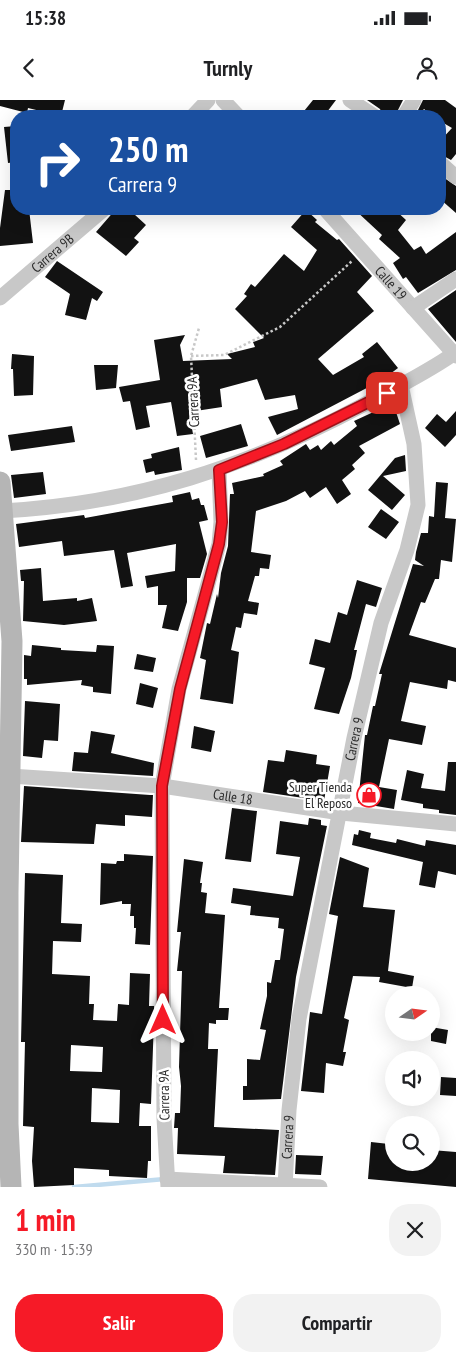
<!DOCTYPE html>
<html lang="es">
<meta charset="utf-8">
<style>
body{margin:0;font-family:"PT Sans Narrow",sans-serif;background:#f2f2f2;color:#202124;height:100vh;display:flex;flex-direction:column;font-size:19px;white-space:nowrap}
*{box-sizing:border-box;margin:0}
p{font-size:16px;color:#757577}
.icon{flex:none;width:28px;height:28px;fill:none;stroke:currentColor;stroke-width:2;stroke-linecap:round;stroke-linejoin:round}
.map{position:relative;height:1087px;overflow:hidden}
.details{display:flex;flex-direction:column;background:#fff;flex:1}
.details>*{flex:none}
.banner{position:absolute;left:10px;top:10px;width:436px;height:105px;border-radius:20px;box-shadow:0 5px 20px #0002;background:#1a4fa0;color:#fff;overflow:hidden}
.needle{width:32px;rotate:76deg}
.tools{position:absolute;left:385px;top:886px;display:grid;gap:10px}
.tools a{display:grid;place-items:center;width:55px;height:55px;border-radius:50%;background:#fff;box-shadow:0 5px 20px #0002;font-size:25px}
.pin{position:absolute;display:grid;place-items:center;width:42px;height:42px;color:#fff;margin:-21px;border-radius:10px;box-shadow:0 2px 8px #0006}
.me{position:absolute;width:55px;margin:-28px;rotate:0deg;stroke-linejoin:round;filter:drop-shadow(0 0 4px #0008)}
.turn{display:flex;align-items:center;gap:18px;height:105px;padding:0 15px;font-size:22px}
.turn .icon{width:65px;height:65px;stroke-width:2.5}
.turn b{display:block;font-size:35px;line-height:42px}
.round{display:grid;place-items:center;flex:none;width:52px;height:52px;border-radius:20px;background:#f2f2f2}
.summary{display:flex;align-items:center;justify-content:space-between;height:85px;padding:0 15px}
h1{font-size:30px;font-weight:600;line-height:38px;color:#f61a27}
.button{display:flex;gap:10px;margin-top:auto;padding:10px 15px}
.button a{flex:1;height:58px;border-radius:20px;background:#f61a27;color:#fff;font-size:20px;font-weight:600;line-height:58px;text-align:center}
.button a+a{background:#f2f2f2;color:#202124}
.status{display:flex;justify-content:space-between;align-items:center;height:35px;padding:0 25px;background:#fff;direction:ltr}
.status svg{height:14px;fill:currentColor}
header{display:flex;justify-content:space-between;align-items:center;height:65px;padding:0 15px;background:#fff;font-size:22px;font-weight:600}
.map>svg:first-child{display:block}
</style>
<div class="status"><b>15:38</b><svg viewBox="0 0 49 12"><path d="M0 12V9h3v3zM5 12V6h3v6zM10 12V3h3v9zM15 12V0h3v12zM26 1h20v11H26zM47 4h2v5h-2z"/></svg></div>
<header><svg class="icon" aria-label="back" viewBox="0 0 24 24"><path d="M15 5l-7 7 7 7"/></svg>Turnly<svg class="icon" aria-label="person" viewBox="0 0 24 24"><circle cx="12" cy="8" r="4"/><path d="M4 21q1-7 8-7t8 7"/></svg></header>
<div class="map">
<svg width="456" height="1087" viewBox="0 0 456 1087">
<rect width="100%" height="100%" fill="#fff"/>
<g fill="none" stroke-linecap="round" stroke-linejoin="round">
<path stroke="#c0dbee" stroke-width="4.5" d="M74 1087 165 1079"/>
</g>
<path fill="#121212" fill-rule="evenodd" d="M0 0H65L61 16 28 8 27 13 0 6Z
M313 0H336L324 16H300Z
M367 0H403L395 16H383L380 9Z
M423 0H445L456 8V54L451 60 440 54V41L452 28 440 21V16H433L424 9 418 16H415Z
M16 26V62L8 63 4 27Z
M440 75 456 86V113L440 99Z
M5 90H16V109H29L33 143 0 146V128Z
M116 109H138L134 114 146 125 134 138 139 142 126 156 96 132Z
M354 109H394L406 120 398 130 414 150 421 146 426 154 456 132V170L418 193 406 177 403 179 393 163 400 158 379 139 382 135Z
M306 110 317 120 315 122 337 140 339 139 372 176 357 192 374 211 318 259 333 275 364 257 362 254 377 242 398 268 382 280 277 335 268 317 298 309 295 295 265 300 257 279 220 289 222 307 189 312 193 334 177 336 171 302 146 306 150 327 136 330 130 301 123 302 119 287 160 280 154 240 185 235 180 245 183 261 232 259 227 254 255 247 253 242 264 238 235 209 247 196 244 194 251 184 255 187 284 154 304 171 317 150 291 127Z
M57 161 103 192 97 201 92 198 86 220 65 215 70 194 45 177Z
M456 190V242L428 209Z
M12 254 34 256 33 295 14 296 13 269H11Z
M94 265H118L116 288 96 290Z
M393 303 400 324 359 346 365 353 352 365 355 369 342 380 351 394 337 404 326 387 310 398 305 391 286 401 256 411 251 452 271 455 269 469 260 468 259 476H255L248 501 259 503 257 515 244 513 241 528 236 527 231 550 239 552 233 604 200 599 206 560 200 558 207 523 210 524 217 494 218 498 221 473 228 446 230 394H234L232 383 264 376 263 374 283 365 280 361 306 344 310 350 318 345 321 350 331 341 334 345 357 326 354 321Z
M456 311V335L445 347 425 328 437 314 446 322Z
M241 324 248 346 206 358 200 336Z
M72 326 75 342 11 351 8 335Z
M179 347 182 370 155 375 154 371 146 373 143 360 152 358 151 354Z
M405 355 406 371 383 376 405 395 392 410 368 390 395 358Z
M43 372 46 394 14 398 11 375Z
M436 382 448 383 445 418 456 419 452 462 441 460 439 479H435L425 503 421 502 409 535 456 548V582L448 580 447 589 410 582 401 621 426 626 422 645 389 639 379 687 397 690 394 709 358 703 365 635H367L373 606H375L382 574H379L413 464 424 466 415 460 416 452 421 433H428L429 416 434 417Z
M190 392 192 400 199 398 201 405H204L208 420 199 422 207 454 200 478H187V502L178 531 162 528 167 505H158V486L147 488 145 476 175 471 176 444 127 453 133 486 121 488 114 450 64 456 62 441 19 447 16 424 84 415 85 418 173 402 172 396Z
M381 409 399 422 386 439 368 427Z
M41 468 43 501 77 498V501L92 498 97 521 64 525 23 521 24 481H21L20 470Z
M357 480 382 488 376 507 366 504 354 550H357L351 578 339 614 314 609 325 568 309 564 315 539 330 543 338 512 347 515Z
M32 545 61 548V550L96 552 97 545 114 546 111 594 93 592V587L81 585 82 580 27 585V579H24V555L31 556Z
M137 554 156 558 153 572 134 569Z
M140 583 158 588 153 608 136 604Z
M25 601 60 604 58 641 44 640 42 658 23 656Z
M194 626 215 631 211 652 191 648Z
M91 631 115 635 111 653 154 663 153 676 72 671 74 652 88 653Z
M286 650 317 655 316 664 330 666 324 701 263 692 268 660 284 662Z
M448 662H456V715L439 713V710L423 708V704L401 700 407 670 424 674 421 688 445 691Z
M24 686 150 695H153L152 717 125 715V726L96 724 94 744 21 742Z
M232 708 257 711 251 762 225 759Z
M309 718 321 720V725L327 726 296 877 281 999 243 1000V986H247V959L260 960 266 930 260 929 267 896V882L271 883 275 860H280L284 829 278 828 279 818 250 815 251 806 231 803 233 788 293 796 300 757 276 754 280 721 308 725Z
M359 730 371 733 370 738 396 743 397 739 425 746 426 740 456 745V775L438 771 435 788 419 785 423 762 352 745 354 734 358 735Z
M124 754 153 756 150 845 135 844 136 828H134V816H130L131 804H122V801L100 805 101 763 116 764 117 761H124Z
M340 757 369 768 363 807 395 810 388 871 414 876 412 888 379 882 380 877 353 876 344 918 349 920 343 952H346L343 966 326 963 324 993 301 991 310 912 322 914 338 816 329 814Z
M184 759 203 762 200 783H202L201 792 207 793 205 813 225 815 219 908H229L228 920H216V924L209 923 208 949H218L214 1027 279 1030 275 1075 223 1073 225 1056 177 1054 178 1028H174L175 1013H180L181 986 179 967 182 871H177L181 832H177Z
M25 773 63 775 61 823 82 824 81 842 53 841 52 874 90 876 89 904H94L93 920 117 921 118 904 129 905 130 873 150 874 149 906H154V919L151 1004 140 1003 139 1026H151V1061H148L147 1078 109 1076V1070L74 1068V1085L34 1087 32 1061 34 1027 23 1026 25 942H21ZM71 945 103 947 102 972 70 971ZM92 988 120 990 119 1023 91 1022Z
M431 927 448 930 446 944 431 941Z
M441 977 456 978V996L440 995Z
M371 1042 389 1044 388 1055 394 1056V1062H431V1050L456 1052V1087L368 1079Z
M296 1055 323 1056 321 1075 295 1074Z"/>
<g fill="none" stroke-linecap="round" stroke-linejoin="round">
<path stroke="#c8c8c8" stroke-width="2.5" stroke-dasharray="2.5 2.5" stroke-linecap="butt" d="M191 256 224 255 280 227 352 161
M196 360 191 256 199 228"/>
<g stroke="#c8c8c8" stroke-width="15">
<path d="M223 0 238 16"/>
<path d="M350 0 374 16"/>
<path d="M193 16 208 0"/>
<path d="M404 16 414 0"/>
<path d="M440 63 456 77"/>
<path id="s1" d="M325 109 456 256"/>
<path id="s2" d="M0 198 104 109"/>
<path d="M413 208 456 179"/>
<path d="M2 411C135 404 250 366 367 303 397 287 428 272 456 252"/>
<path id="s3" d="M10 676 162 686 341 713 456 724"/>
<path d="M167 1079 320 1087"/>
<path d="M168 1087 164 1018 162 686 179 589 219 444 221 422 219 370"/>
<path id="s4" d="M285 1087 289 1010 299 919 354 638 381 523 407 450 418 405 414 344 401 285"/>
</g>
<path stroke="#b5b5b5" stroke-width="21" d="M0 382 12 541 8 793V1024L11 1087"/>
</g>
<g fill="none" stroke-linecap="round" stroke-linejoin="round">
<g stroke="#a01119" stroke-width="12">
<path id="route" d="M163 920 162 686 180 589 219 444 222 422 219 370 284 344 387 293"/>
</g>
<use href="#route" stroke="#f61a27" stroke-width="9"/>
</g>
<defs>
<g id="shop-ring" transform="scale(1.25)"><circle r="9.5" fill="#fff" stroke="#f61a27" stroke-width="1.5"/><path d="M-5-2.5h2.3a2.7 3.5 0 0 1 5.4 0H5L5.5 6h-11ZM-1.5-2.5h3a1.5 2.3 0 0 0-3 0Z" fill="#f61a27"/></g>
</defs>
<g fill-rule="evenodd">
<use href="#shop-ring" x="369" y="695"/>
</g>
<g text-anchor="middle" stroke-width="5" stroke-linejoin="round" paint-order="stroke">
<g font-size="14" fill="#2b2b2b" stroke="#fff">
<text dy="5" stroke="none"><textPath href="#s2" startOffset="69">Carrera 9B</textPath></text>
<text dy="5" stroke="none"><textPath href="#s1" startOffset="99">Calle 19</textPath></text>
<text transform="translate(193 302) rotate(-93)" y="5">Carrera 9A</text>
<text dy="5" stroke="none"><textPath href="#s4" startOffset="454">Carrera 9</textPath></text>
<text dy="5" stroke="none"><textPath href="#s3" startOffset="224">Calle 18</textPath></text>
<text transform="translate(164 995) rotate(-91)" y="5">Carrera 9A</text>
<text dy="5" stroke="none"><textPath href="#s4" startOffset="50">Carrera 9</textPath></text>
</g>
<g font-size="14" fill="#2b2b2b" stroke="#fff" text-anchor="end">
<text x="352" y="692">Super Tienda<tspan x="352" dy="16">El Reposo</tspan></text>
</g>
</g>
</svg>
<div class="tools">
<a><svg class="needle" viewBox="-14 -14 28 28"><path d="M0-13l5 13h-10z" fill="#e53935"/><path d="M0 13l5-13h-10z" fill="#757577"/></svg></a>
<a><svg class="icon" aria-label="sound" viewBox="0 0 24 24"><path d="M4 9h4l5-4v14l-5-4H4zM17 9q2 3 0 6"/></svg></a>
<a><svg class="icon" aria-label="search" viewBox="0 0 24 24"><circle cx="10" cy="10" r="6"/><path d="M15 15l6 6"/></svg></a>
</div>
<div class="pin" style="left:387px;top:293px;background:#d93025"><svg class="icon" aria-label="arrive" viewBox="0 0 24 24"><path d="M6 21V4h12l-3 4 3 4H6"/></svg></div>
<svg class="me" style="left:163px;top:920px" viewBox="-20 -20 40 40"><path d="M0-17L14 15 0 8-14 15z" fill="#f61a27" stroke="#fff" stroke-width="4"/></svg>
<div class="banner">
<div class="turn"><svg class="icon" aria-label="right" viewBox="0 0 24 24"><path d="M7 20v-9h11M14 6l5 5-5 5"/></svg><div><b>250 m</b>Carrera 9</div></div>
</div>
</div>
<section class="details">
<div class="summary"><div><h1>1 min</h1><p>330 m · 15:39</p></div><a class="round"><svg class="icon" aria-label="close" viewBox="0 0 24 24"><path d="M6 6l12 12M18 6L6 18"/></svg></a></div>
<div class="button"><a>Salir</a><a>Compartir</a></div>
</section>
